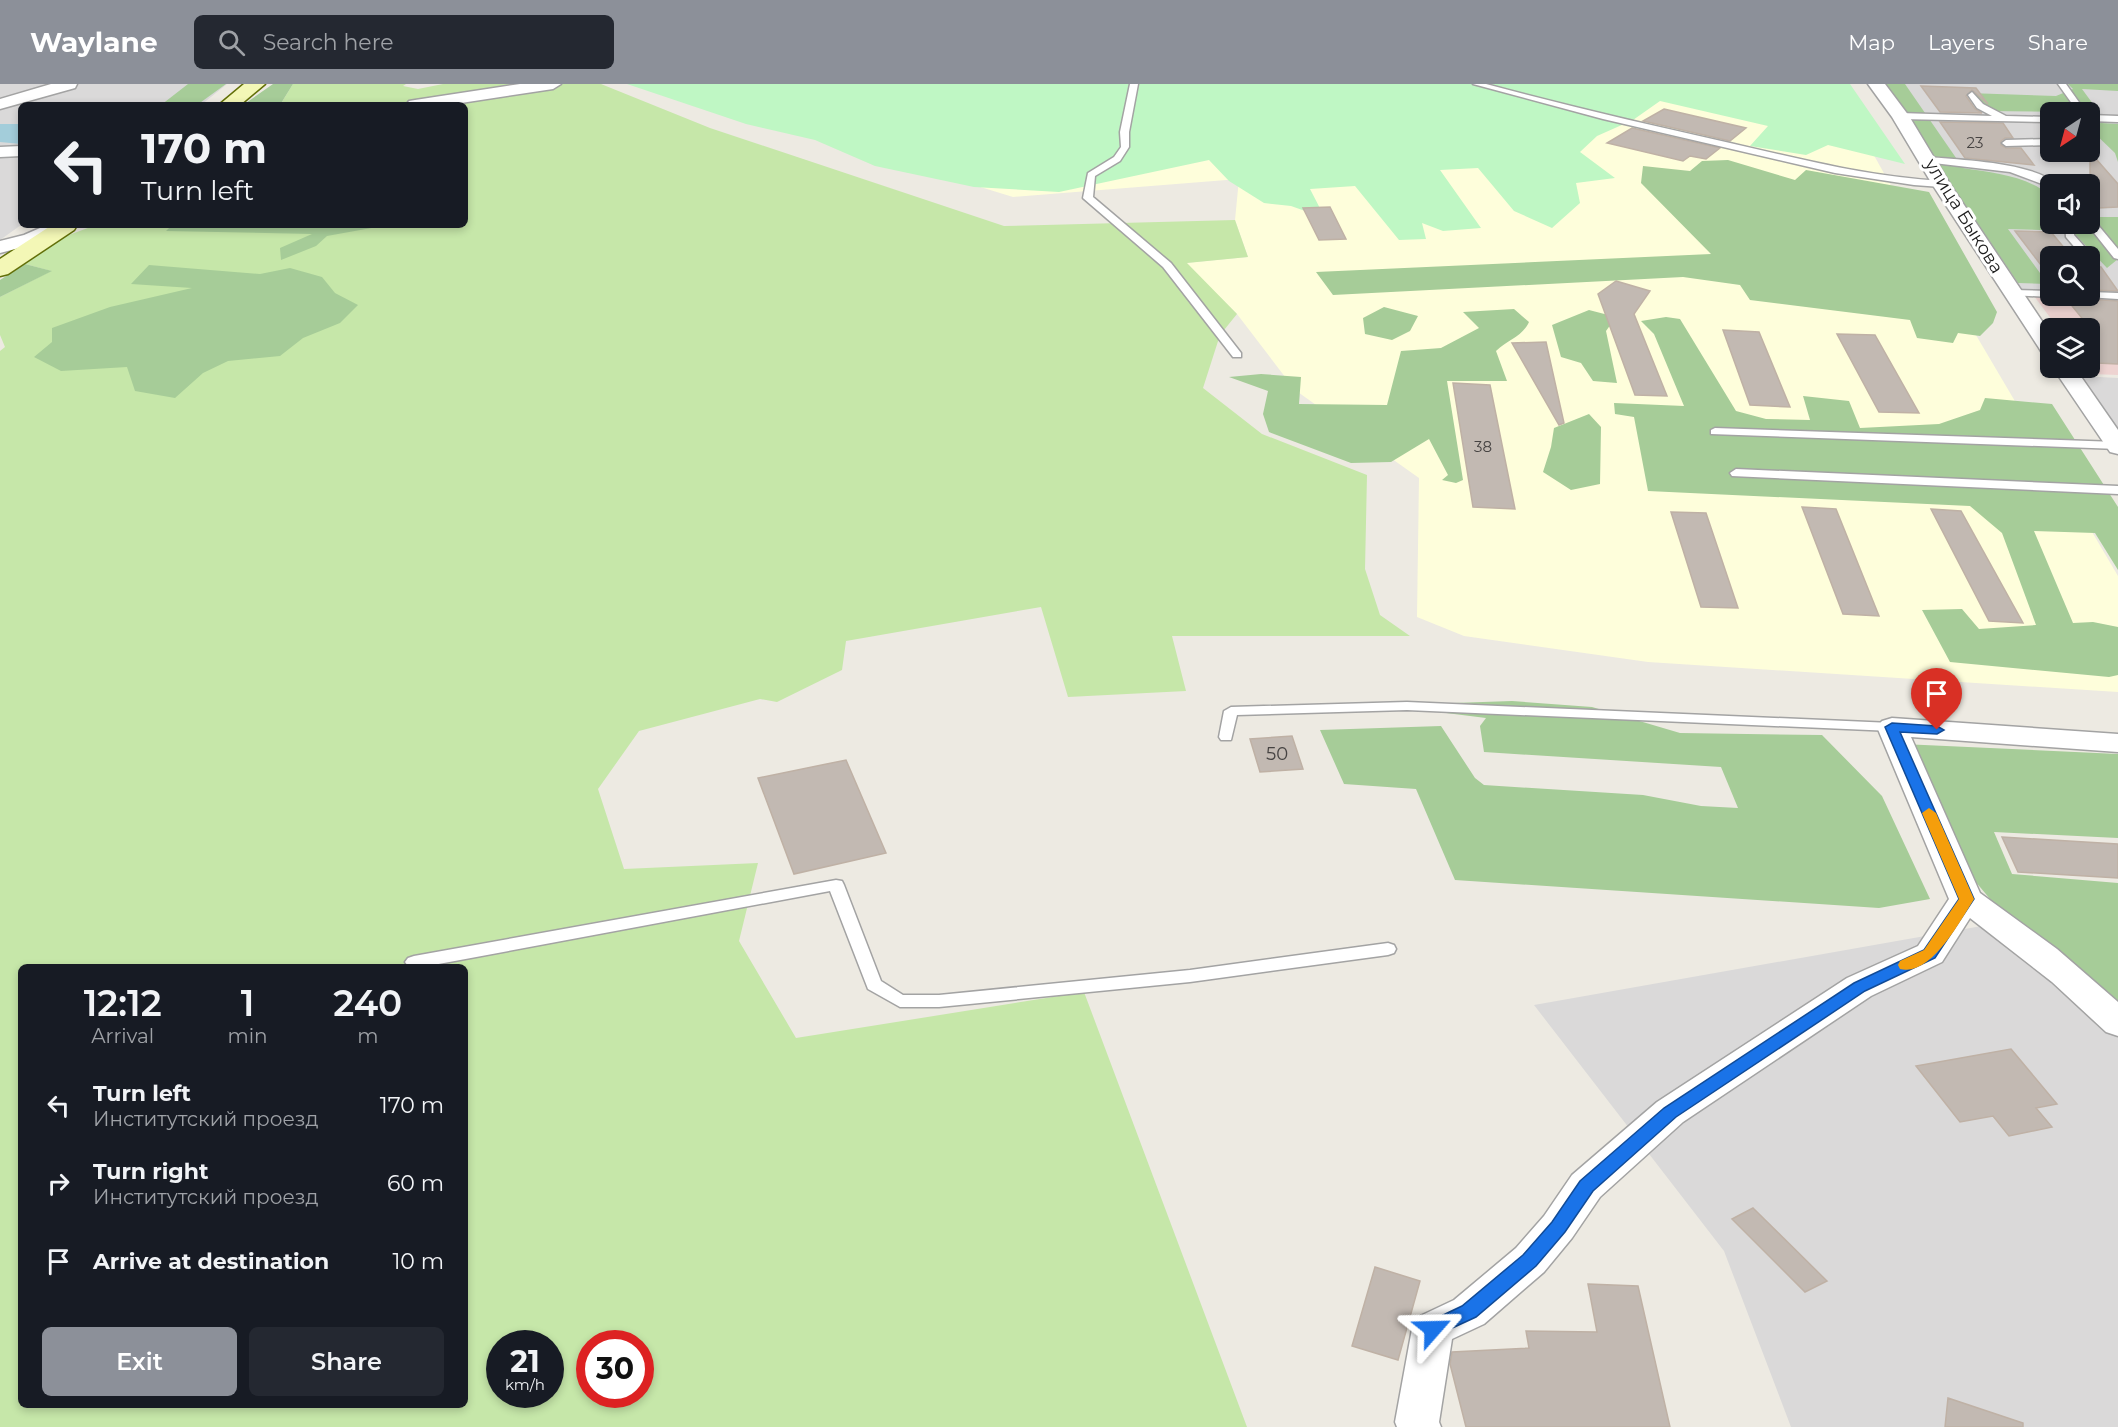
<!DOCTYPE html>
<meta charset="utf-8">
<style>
body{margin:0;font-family:Montserrat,sans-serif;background:#242831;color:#f1f3f6;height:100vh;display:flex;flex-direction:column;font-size:22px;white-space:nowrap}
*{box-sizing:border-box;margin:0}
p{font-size:20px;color:#9ea1a6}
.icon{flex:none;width:33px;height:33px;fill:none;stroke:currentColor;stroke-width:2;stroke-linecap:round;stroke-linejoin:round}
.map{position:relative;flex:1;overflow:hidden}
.drawer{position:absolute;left:18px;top:880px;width:450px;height:444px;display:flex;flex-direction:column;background:#171b24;border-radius:9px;box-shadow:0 3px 9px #0003}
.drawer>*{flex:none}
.hud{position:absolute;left:18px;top:18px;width:450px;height:126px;border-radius:9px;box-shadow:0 3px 9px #0003;background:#171b24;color:#f1f3f6;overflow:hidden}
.needle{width:39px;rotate:216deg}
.fabs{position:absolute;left:2040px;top:18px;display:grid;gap:12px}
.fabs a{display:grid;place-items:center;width:60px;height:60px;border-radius:9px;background:#171b24;box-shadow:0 3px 9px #0003;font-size:30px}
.speed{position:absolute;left:486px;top:1246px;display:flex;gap:12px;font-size:30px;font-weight:700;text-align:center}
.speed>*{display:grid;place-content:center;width:78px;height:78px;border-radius:50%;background:#171b24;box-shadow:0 3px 9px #0003;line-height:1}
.speed small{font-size:15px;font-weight:400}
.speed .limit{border:9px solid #d22;background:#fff;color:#111}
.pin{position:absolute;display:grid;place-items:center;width:51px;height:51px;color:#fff;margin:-62px -26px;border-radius:50% 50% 50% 0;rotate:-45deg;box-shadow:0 0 6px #0007}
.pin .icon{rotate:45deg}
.me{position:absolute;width:66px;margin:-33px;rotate:65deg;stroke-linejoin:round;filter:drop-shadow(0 0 4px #0008)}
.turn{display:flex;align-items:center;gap:21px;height:126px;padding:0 24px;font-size:27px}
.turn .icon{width:78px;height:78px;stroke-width:2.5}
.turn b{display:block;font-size:42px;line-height:51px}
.eta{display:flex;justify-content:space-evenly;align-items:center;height:102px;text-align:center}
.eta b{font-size:36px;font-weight:600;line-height:42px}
.action{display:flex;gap:12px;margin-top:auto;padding:12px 24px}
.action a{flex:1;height:69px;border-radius:9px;background:#8c9099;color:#fff;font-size:24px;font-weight:600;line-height:69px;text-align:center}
.action a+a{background:#242831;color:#f1f3f6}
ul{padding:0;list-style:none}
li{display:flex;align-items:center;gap:18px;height:78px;padding:0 24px}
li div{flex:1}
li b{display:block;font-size:22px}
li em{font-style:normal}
header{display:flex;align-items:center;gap:36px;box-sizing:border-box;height:84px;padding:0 30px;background:#8c9099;color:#fff}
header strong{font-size:28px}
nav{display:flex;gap:33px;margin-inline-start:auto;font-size:21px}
.search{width:420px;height:54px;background:#242831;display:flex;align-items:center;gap:15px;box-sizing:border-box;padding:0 21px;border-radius:9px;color:#9ea1a6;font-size:22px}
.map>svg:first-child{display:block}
</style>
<header>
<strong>Waylane</strong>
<div class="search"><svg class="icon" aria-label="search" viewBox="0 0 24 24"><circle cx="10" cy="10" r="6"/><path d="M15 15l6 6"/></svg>Search here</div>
<nav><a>Map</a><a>Layers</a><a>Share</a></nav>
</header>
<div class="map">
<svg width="2118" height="1343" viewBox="0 0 2118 1343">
<rect width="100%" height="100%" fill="#edeae2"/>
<path fill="#dad9d9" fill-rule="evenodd" d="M0 0H227L201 21H21V141L0 156Z
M1883 0H2118V208H2090V172H2050V207L2019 206ZM2050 28H2090V68H2050ZM2050 100H2090V140H2050Z
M2079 292 2118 294V348Z
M1993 840 2118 954V1343H1791L1724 1167 1534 921Z"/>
<path fill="#eed3d1" d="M2034 212 2118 215V291L2092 290 2087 284H2090V244H2058Z"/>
<path fill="#fefedb" d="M645 0H1834L1950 207 2118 492V608L1648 578 1464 552 1417 533 1419 394 1295 306 1237 230 1185 179 1248 173 1235 136 1239 95 1013 113Z"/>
<path fill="#c6e7a9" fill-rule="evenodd" d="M293 0H406L403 2 418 5 443 0H601L710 44 1004 142 1235 136 1248 173 1187 179 1237 230 1220 251 1203 304 1262 350 1367 391 1365 485 1380 531 1410 552H1172L1186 607 1068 613 1041 523 846 557 842 586 777 618 760 615 639 647 598 705 624 785 758 779 739 857 796 954 1084 908 1247 1343H0V267L5 263 0 251V213L51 187 25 180 66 152 96 141H465V21H280ZM21 884H465V1322H21ZM500 1260H550V1311H500ZM590 1260H640V1311H590Z"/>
<path fill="#a6cc98" d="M188 0H226L197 21H161Z
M273 0H293L280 21H243Z
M1883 0H1905L1963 84C1994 89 2024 91 2050 111V140H2090V133H2118V175L2107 184 2072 147 2008 145 2048 200 2018 199Z
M2068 0H2118V7L2082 5 2096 24 2088 25 2073 14 2069 28 1985 27 1968 9 2056 12 2073 5Z
M2101 39 2118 40V78L2115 69 2090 45V42Z
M1728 76 1795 96 1806 86 1929 108 1997 228 1993 239 1980 252 1958 249 1953 259 1917 254 1910 236 1750 216 1740 201 1683 193 1333 211 1316 188 1711 170 1641 99 1643 82 1690 87 1702 77Z
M172 141H388L327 152 316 162 281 176 280 164 312 150 166 147Z
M25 180 52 187 0 213V196Z
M149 181 260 190 290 184 322 193 335 209 358 221 340 239 303 254 280 272 228 277 203 289 175 314 135 307 127 283 61 287 34 273 52 258V244L110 223 192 204 131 200Z
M1384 223 1418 232 1410 247 1392 256 1365 250 1363 234Z
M1514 225 1529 238C1522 253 1508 255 1496 267L1507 297H1447L1463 396 1456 399 1442 396 1448 391 1429 355 1391 378 1351 379 1269 348 1263 330 1268 307 1229 293 1261 290 1301 293 1299 320 1387 321 1401 267 1441 264 1479 244 1463 228Z
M1589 226 1616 233 1606 247 1617 299 1593 297 1581 279 1561 273 1552 241Z
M1666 233 1680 235 1736 327 1766 335 1810 336 1803 312 1849 317 1860 344 1939 340 1980 326 1985 314 2052 320 2118 423V486L2095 449 2034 447 2073 539 2093 538 2118 543V591L2109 593 1950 578 1922 526 1962 525 1979 545 2036 541 2002 449 1970 422 1648 407 1634 333 1615 330 1614 319 1684 322 1654 250 1641 237Z
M1589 330 1601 343 1600 400 1571 406 1543 388 1551 363 1554 344Z
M1512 617 1592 623 1680 649 1822 651 1882 712 1930 815 1879 824 1455 796 1416 705 1344 700 1320 646 1441 642 1475 694 1484 701 1643 711 1701 722 1738 724 1721 683 1484 668 1480 642 1486 634 1414 625 1424 620Z
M1902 660 2118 670V754L1994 748 2012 790 2118 799V926L2001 828 1964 784Z"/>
<path fill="#bff7c4" d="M627 0H1850L1905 80 1828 61 1806 71 1750 62 1768 42 1660 17 1633 36 1597 52 1580 68 1615 94 1576 99 1580 119 1552 144 1514 127 1478 84 1440 86 1481 144 1443 147 1422 139 1426 155 1399 156 1355 102 1310 105 1325 134 1291 122 1264 119 1229 97 1209 76 1059 108 974 103 875 82 815 56 746 40Z"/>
<path fill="#a3cdda" d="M0 40H21V60L0 58Z"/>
<path fill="#c2b9b2" stroke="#bfb1a5" stroke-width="1.5" d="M1921 2 1976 4 1988 20 1972 6 1966 12 1975 25 1982 29 1940 28Z
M1664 25 1746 44 1730 57 1643 37Z
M1940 38 2003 39 2013 54H2005L2001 57V61L2006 64H2021L2034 81 1965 74Z
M1632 44 1720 64 1706 75 1690 72 1683 77 1607 59Z
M2090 68 2118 100V123L2098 124 2090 117Z
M1330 123 1346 155 1319 156 1303 124Z
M2015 147 2051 148 2071 172H2050V193Z
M2090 182 2101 183 2118 207 2090 206Z
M1616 197 1650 207 1634 230 1667 312 1635 311 1598 210Z
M2064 212H2083L2086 215 2118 217V280L2097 279 2090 269V244Z
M1723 246 1759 248 1790 323 1750 321Z
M1837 250 1875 251 1919 329 1879 328Z
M1546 258 1564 339 1559 341 1512 259Z
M1453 299 1490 301 1515 425 1473 423Z
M1802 423 1836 425 1879 532 1843 530Z
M1931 425 1961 427 2023 539 1989 537Z
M1671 428 1706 429 1738 524 1701 523Z
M1292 652 1303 685 1260 688 1250 655Z
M846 676 886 769 794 790 758 694Z
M2002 753 2118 760V794L2018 788Z
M2011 965 2057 1020 2036 1024 2052 1043 2009 1052 1993 1032 1960 1038 1916 982Z
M1753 1124 1827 1197 1805 1208 1732 1135Z
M1375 1183 1420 1197 1398 1276 1352 1262Z
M1588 1200 1638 1202 1670 1343H1466L1450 1280 1452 1268 1529 1264 1526 1247 1597 1248Z
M1948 1314 2023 1339V1343H1945Z"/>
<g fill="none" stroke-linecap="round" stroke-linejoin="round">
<g stroke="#a3a3a3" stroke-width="3">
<path id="service" d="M1130 0H1138L1129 48V63L1120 77 1095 92 1093 113 1171 179 1241 269V273H1233L1163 183 1083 114 1088 89 1114 73 1121 63 1120 48Z
M1473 0H1486C1567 22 1649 41 1730 59 1800 75 1869 93 1941 97L1946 100 1941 103 1914 101 1835 89 1603 35Z
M2058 0H2066L2086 28H2078Z
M1972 8 1983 20 2006 32 2050 33V38L1900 35 1896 32 1900 29 1992 32 1977 24 1968 11Z
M2090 31 2118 32V38L2090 37Z
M2050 55V61L2006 62 2002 59 2006 56Z
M1928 73C1960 76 2032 78 2056 100H2050V103L2010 88 1925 78V74Z
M2090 134 2093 135 2118 165V175L2114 174 2087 140H2090Z
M2065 140H2075L2074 151 2091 170V174L2082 172 2066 153Z
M2013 206 2050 207V212H2054L2050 213 2009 211V207Z
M2090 208 2118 209V215L2086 213 2085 212H2090Z
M1715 344 2117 358 2118 365 1711 350V346Z
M1736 385 2118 402V410L1732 392 1730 389Z
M1407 618 1892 639 1899 643 1892 647 1407 626 1237 631 1231 656H1221L1219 653 1224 627 1231 623Z
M836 796 842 797 844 801 881 897 903 911H939L1190 886 1388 859 1394 861 1396 865 1394 869 1388 871 1190 898 939 923H900L868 905 830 807 417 884 408 882 405 878 408 874 414 872Z"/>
</g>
<g stroke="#a3a3a3" stroke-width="3">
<path id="minor" d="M51 0H77L75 4 0 25V15Z
M520 0H561L553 5 448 21H406L409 17 415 16Z
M1868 0H1885L1909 32 1950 100 2050 249V270L2042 269 2039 264 1932 100 1892 33Z
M21 62V72L0 73V63Z
M47 141H74L71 145 38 159 0 169V157L24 151Z
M2053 284H2075L2118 346V370L2110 368Z
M1892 634 2118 650V668L1911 653 1980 809 2057 865 2118 918V952L2106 948 2052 898 1970 834 1942 878 1871 912 1683 1038 1600 1113 1572 1154 1544 1188 1484 1240 1452 1255 1439 1338 1441 1343H1397L1395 1338 1412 1245 1418 1233 1454 1216 1516 1164 1544 1132 1572 1091 1657 1018 1847 894 1918 862 1949 815 1877 643 1882 637Z"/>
</g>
<g stroke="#626f08" stroke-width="3">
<path id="secondary" d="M244 0H265L240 21H219Z
M52 141H77L74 146 8 190 0 192V175Z"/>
</g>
<use href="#service" fill="#fff" fill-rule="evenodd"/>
<use href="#minor" fill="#fff" fill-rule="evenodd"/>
<use href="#secondary" fill="#f3f7b6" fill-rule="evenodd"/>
</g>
<path fill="#1a73e8" stroke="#114b97" stroke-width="1.5" d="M1892 639 1937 642 1944 646 1937 650 1900 648 1974 815 1935 874 1865 907 1676 1033 1593 1107 1565 1148 1536 1182 1476 1233 1433 1253 1426 1251 1423 1245 1426 1239 1462 1222 1523 1171 1552 1138 1580 1097 1664 1024 1854 899 1924 866 1959 815 1885 643Z"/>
<path fill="#f59e0b" d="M1929 724 1936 729 1974 815C1960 837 1931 893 1900 885L1898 881 1900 877 1924 866 1959 815 1922 729Z"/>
<g text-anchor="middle" stroke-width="6" stroke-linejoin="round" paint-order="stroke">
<g font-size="15" fill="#464342">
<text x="1975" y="64">23</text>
<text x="1483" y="368">38</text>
</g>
<g font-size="18" fill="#1c1c1c" stroke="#fff">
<text transform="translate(1964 132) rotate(58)" y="6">улица Быкова</text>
</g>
<g font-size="18" fill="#464342">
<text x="1277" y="676">50</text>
</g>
</g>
</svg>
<div class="fabs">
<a><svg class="needle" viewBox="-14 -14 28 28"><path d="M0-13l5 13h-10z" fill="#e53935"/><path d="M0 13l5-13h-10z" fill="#9ea1a6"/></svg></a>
<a><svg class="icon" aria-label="sound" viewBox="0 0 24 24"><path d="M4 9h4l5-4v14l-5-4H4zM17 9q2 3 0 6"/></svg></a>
<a><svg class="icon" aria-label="search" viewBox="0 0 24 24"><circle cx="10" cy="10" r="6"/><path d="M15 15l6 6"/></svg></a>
<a><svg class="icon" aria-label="layers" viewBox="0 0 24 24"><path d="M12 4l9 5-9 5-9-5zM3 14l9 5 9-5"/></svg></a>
</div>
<div class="speed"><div>21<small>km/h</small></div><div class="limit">30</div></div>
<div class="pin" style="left:1937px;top:646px;background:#d93025"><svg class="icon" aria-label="arrive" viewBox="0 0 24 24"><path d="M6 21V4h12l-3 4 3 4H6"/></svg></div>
<svg class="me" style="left:1433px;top:1245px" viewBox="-20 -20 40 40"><path d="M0-17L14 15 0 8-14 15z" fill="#1a73e8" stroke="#fff" stroke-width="4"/></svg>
<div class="hud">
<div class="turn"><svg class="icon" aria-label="left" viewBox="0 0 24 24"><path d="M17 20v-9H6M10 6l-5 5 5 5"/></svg><div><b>170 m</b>Turn left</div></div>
</div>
<section class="drawer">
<div class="eta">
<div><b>12:12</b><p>Arrival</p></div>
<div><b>1</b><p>min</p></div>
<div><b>240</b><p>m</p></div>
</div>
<ul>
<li><svg class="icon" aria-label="left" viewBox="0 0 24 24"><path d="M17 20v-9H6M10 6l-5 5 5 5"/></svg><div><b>Turn left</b><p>Институтский проезд</p></div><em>170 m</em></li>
<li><svg class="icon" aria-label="right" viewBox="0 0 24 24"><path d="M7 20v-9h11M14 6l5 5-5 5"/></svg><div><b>Turn right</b><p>Институтский проезд</p></div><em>60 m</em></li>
<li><svg class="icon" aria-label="arrive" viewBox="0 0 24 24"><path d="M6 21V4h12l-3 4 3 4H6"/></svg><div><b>Arrive at destination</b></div><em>10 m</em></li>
</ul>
<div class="action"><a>Exit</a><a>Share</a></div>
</section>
</div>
